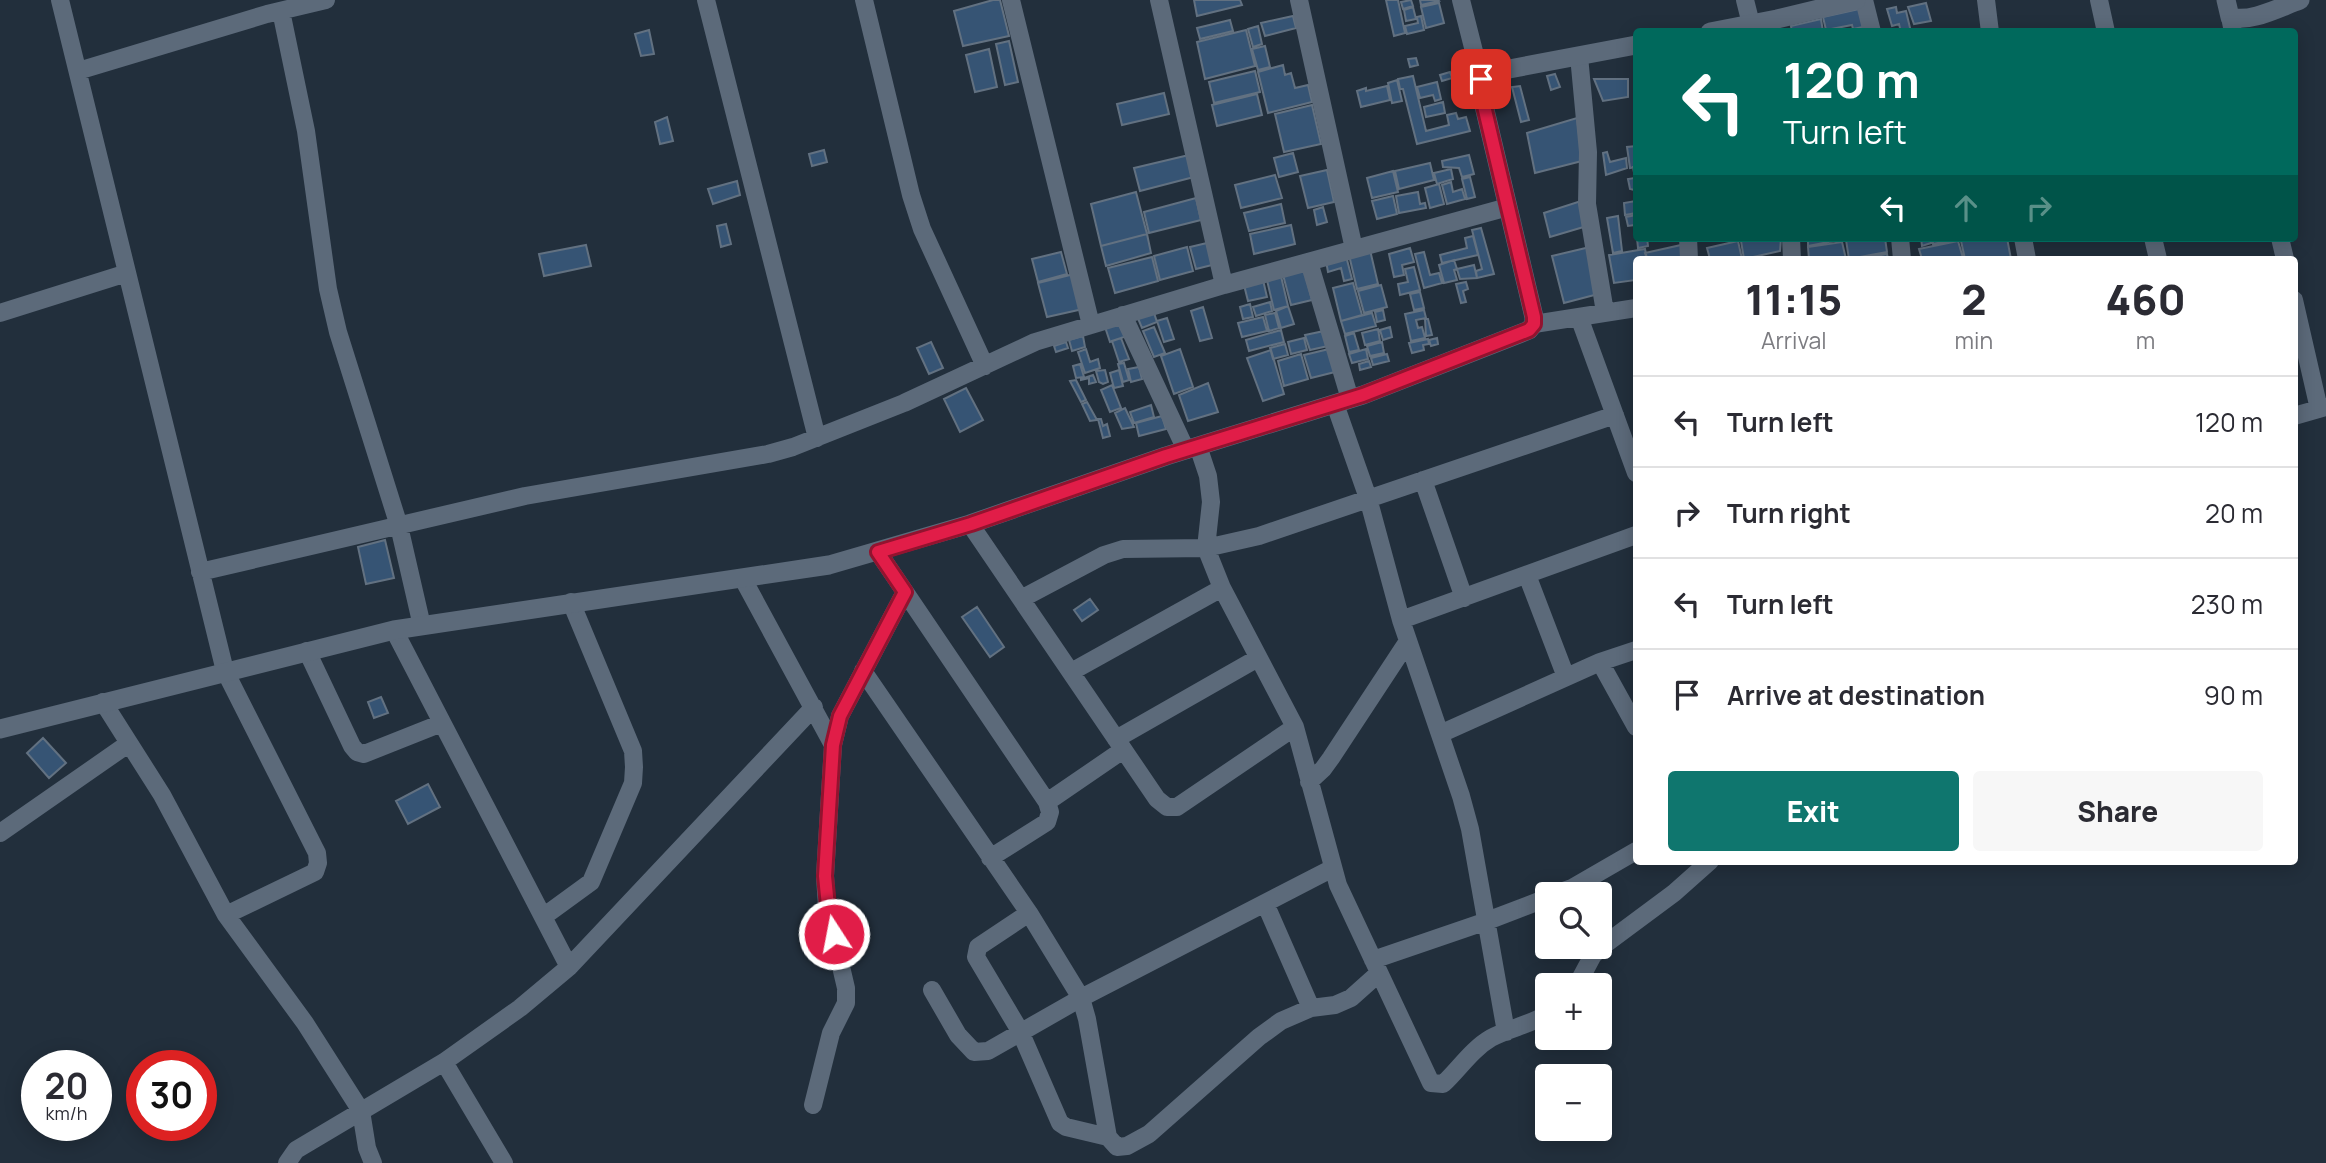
<!DOCTYPE html>
<meta charset="utf-8">
<style>
body{margin:0;font-family:Manrope,sans-serif;background:#f7f7f7;color:#2b2b33;height:100vh;display:flex;flex-direction:column;font-size:26px;white-space:nowrap}
*{box-sizing:border-box;margin:0}
p{font-size:23px;color:#7c7c81}
.icon{flex:none;width:38px;height:38px;fill:none;stroke:currentColor;stroke-width:2;stroke-linecap:round;stroke-linejoin:round}
.map{position:relative;flex:1;overflow:hidden}
.panel{position:absolute;left:1633px;top:256px;width:665px;height:609px;display:flex;flex-direction:column;background:#fff;border-radius:7px;box-shadow:0 4px 18px #0003}
.panel>*{flex:none}
.top-card{position:absolute;left:1633px;top:28px;width:665px;height:214px;border-radius:7px;box-shadow:0 4px 18px #0003;background:#00695c;color:#fff;overflow:hidden}
.fabs{position:absolute;left:1535px;top:882px;display:grid;gap:14px}
.fabs a{display:grid;place-items:center;width:77px;height:77px;border-radius:7px;background:#fff;box-shadow:0 4px 18px #0003;font-size:35px}
.speed{position:absolute;left:21px;top:1050px;display:flex;gap:14px;font-size:35px;font-weight:700;text-align:center}
.speed>*{display:grid;place-content:center;width:91px;height:91px;border-radius:50%;background:#fff;box-shadow:0 4px 18px #0003;line-height:1}
.speed small{font-size:18px;font-weight:400}
.speed .limit{border:10px solid #d22;background:#fff;color:#111}
.pin{position:absolute;display:grid;place-items:center;width:60px;height:60px;color:#fff;margin:-30px;border-radius:14px;box-shadow:0 4px 10px #0006}
.me{position:absolute;width:77px;margin:-38px;rotate:349deg;stroke-linejoin:round;filter:drop-shadow(0 0 5px #0008)}
.turn{display:flex;align-items:center;gap:24px;height:147px;padding:0 35px;font-size:32px}
.turn .icon{width:91px;height:91px;stroke-width:2.5}
.turn b{display:block;font-size:49px;line-height:60px}
.lanes{display:flex;align-items:center;height:66px;padding:0 35px;background:#0003;justify-content:center;gap:35px;direction:ltr}
.lanes .off{opacity:.35}
.eta{display:flex;justify-content:space-evenly;align-items:center;height:119px;text-align:center}
.eta b{font-size:42px;font-weight:800;line-height:49px}
.button{display:flex;gap:14px;margin-top:auto;padding:14px 35px}
.button a{flex:1;height:80px;border-radius:7px;background:#0f766e;color:#fff;font-size:28px;font-weight:800;line-height:80px;text-align:center}
.button a+a{background:#f7f7f7;color:#2b2b33}
ul{padding:0;list-style:none}
li{display:flex;align-items:center;gap:21px;height:91px;padding:0 35px;border-top:2px solid #e1e1e2}
li div{flex:1}
li b{display:block;font-size:26px}
li em{font-style:normal}
.map>svg:first-child{display:block}
</style>
<div class="map">
<svg width="2326" height="1163" viewBox="0 0 2326 1163">
<rect width="100%" height="100%" fill="#222f3c"/>
<path fill="#365474" stroke="#627181" stroke-width="2" d="M993 0H1000L1009 36 963 46 954 11Z
M1194 0H1240L1242 5 1197 16Z
M1386 0H1398L1405 33 1394 36Z
M1411 0 1413 6 1403 9 1401 2Z
M1420 0H1438L1439 1 1421 5Z
M1439 3 1444 23 1426 28 1421 7Z
M1926 3 1931 21 1914 24 1908 7Z
M1413 7 1416 19 1406 21 1404 10Z
M1896 7 1897 13 1906 11 1911 32H1901L1899 24 1892 26 1887 9Z
M1859 9 1863 27 1853 29 1852 25 1826 30 1823 17Z
M1293 16 1296 28 1265 36 1261 23Z
M1421 16 1424 30 1407 34 1405 26 1418 23 1417 17Z
M1821 19 1823 32H1792L1791 26Z
M1230 20 1233 31 1200 39 1197 28Z
M1258 26 1262 44 1253 47 1248 29Z
M649 30 654 54 641 56 635 34Z
M1246 30 1255 66 1205 79 1197 42Z
M1009 41 1018 82 1005 85 996 44Z
M1265 46 1270 67 1258 70 1252 49Z
M989 49 997 87 975 92 966 55Z
M1416 58 1418 65 1410 67 1408 59Z
M1283 65 1285 75 1291 73 1295 88 1308 85 1312 102 1268 113 1258 72Z
M1255 71 1260 92 1214 103 1209 82Z
M1450 72 1452 78 1442 81 1440 75Z
M1555 74 1560 87 1551 90 1547 76Z
M1413 76 1426 131 1449 125 1447 115 1456 113 1458 119 1466 117 1470 131 1417 144 1403 89H1400L1398 79Z
M1594 79H1628V97L1603 101Z
M1397 80 1402 101 1392 103 1388 83Z
M1437 82 1441 99 1435 101 1433 95 1420 98 1417 87Z
M1387 86 1390 100 1361 107 1357 91 1366 88V91Z
M1520 86 1529 120 1521 122 1512 87Z
M1164 93 1169 114 1122 125 1117 104Z
M1257 94 1262 115 1217 126 1212 105Z
M1443 102 1445 113 1426 117 1424 107Z
M1312 105 1321 144 1284 152 1275 114Z
M667 117 673 141 660 144 655 122Z
M1577 118 1582 161 1535 173 1527 133Z
M1636 146V167L1630 168 1627 147Z
M824 150 827 162 812 166 809 154Z
M1607 152 1610 162 1626 158 1627 168 1606 175 1603 153Z
M1293 153 1298 172 1279 177 1274 158Z
M1189 155 1194 177 1140 191 1134 168Z
M1469 155 1474 174 1462 177 1459 168 1443 167 1442 161Z
M1430 163 1434 180 1399 189 1395 171Z
M1633 167H1636V189L1634 190 1630 189 1628 179 1635 178Z
M1451 169 1453 179 1437 184 1434 173Z
M1327 170 1334 202 1308 208 1300 176Z
M1393 171 1398 192 1372 198 1367 178Z
M1275 175 1282 198 1241 208 1235 185Z
M1470 177 1475 197 1467 199 1462 179Z
M737 181 740 195 713 204 708 189Z
M1451 182 1453 192 1462 189 1465 199 1447 204 1442 185Z
M1439 184 1444 204 1430 208 1425 188Z
M1636 189V213L1625 215 1624 203 1636 201 1634 190Z
M1136 192 1147 234 1101 246 1091 204Z
M1418 192 1420 204 1425 203 1426 208 1399 213 1396 196Z
M1393 196 1397 214 1377 219 1372 201Z
M1196 198 1201 220 1149 233 1144 212Z
M1584 200 1587 226 1550 237 1544 213Z
M1281 204 1285 223 1249 231 1244 213Z
M1323 207 1327 222 1317 225 1314 210Z
M1636 215V233L1635 225 1628 226 1626 217Z
M1618 216 1622 251 1613 253 1607 218Z
M726 224 731 244 721 247 717 226Z
M1291 225 1295 244 1254 254 1250 234Z
M1481 228 1494 274 1477 278 1476 271 1482 269 1472 230Z
M1147 234 1151 253 1106 266 1101 246Z
M1473 236 1478 255 1442 263 1440 255 1467 248 1465 238Z
M1637 238H1647L1648 246 1638 248Z
M1755 238H1781L1780 251 1744 259 1741 241Z
M1808 238H1844V239L1808 246Z
M1853 238H1885L1887 252 1849 259 1846 240Z
M1921 238H1930L1931 243 1922 246Z
M1932 238H1948V241L1933 244Z
M1973 238H2007L2011 259H1965L1961 241Z
M1738 241 1742 259H1710L1707 248Z
M1958 241 1963 258 1922 259 1919 249Z
M1842 242 1846 259H1809L1808 247Z
M1207 243 1212 265 1196 269 1190 247Z
M586 245 591 266 544 276 539 254Z
M1681 245 1684 259H1647L1645 253Z
M1187 247 1193 271 1160 280 1154 256Z
M1590 247 1602 293 1564 303 1552 256Z
M1410 248 1414 262 1402 265 1404 275 1394 277 1389 254Z
M1645 249 1647 259H1636V280L1614 283 1609 255Z
M1370 250 1378 284 1357 289 1349 255Z
M1061 252 1067 274 1038 282 1032 259Z
M1424 252 1430 275 1439 273 1442 283 1424 288 1415 254Z
M1887 254 1888 259H1859Z
M1346 256 1352 279 1344 281 1341 268 1328 272 1326 261Z
M1152 257 1158 281 1115 293 1108 268Z
M1454 260 1457 269 1454 270 1457 280 1444 283 1439 265Z
M1474 265 1477 278 1460 279 1457 269Z
M1303 266 1312 300 1291 305 1282 271Z
M1414 267 1420 290 1400 295 1398 284 1408 282 1405 269Z
M1280 272 1288 306 1274 310 1266 276Z
M1074 274 1083 309 1047 317 1038 283Z
M1263 280 1267 297 1248 301 1244 285Z
M1466 282 1468 289 1463 291 1466 302 1461 303 1456 284Z
M1353 283 1362 315 1341 321 1333 288Z
M1381 285 1387 307 1364 313 1358 291Z
M1420 292 1424 308 1414 310 1410 294Z
M1270 302 1272 311 1256 316 1253 307Z
M1250 304 1253 317 1243 319 1240 307Z
M1288 306 1294 324 1281 328 1276 311Z
M1203 307 1212 338 1200 341 1191 311Z
M1153 310 1157 322 1142 328 1137 316Z
M1383 310 1385 320 1377 322 1375 312Z
M1424 310 1426 318 1416 320 1418 328 1422 327 1425 338 1411 341 1405 314Z
M1275 313 1279 328 1269 331 1265 315Z
M1372 313 1376 326 1345 334 1341 321Z
M1263 317 1267 331 1242 337 1238 323Z
M1167 318 1174 339 1164 342 1157 321Z
M1121 319 1127 336 1110 342 1104 324Z
M1425 319H1428L1432 335 1426 336Z
M1154 327 1165 353 1154 357 1143 331Z
M1390 327 1392 337 1383 340 1380 330Z
M1378 329 1380 341 1365 345 1362 333Z
M1281 330 1284 342 1249 351 1246 340Z
M1324 331 1328 346 1310 350 1305 335Z
M1354 333 1359 350 1349 352 1345 336Z
M1083 336 1085 347 1072 351 1069 340Z
M1121 338 1129 359 1119 362 1112 341Z
M1304 338 1307 350 1291 354 1288 342Z
M1437 338 1438 344 1431 346 1429 340Z
M1428 339 1429 344 1423 345 1424 350 1412 353 1409 343Z
M931 342 943 368 929 374 917 348Z
M1066 342 1068 348 1056 352 1054 346Z
M1382 342 1384 353 1370 356 1367 346Z
M1285 344 1288 355 1273 359 1270 348Z
M1086 349 1090 362 1098 359 1100 368 1085 373 1078 352Z
M1180 349 1193 387 1174 394 1161 356Z
M1329 349 1335 372 1311 378 1304 355Z
M1366 349 1368 359 1352 363 1349 354Z
M1271 350 1284 394 1263 401 1247 358Z
M1301 354 1308 379 1284 386 1278 361Z
M1387 354 1389 361 1373 365 1371 358Z
M1369 361 1371 367 1360 370 1359 364Z
M1124 363 1129 380 1123 382 1118 364Z
M1080 364 1084 377 1076 378 1073 366Z
M1139 367 1142 379 1131 382 1128 369Z
M1105 370 1108 382 1103 384 1099 382 1096 371Z
M1119 370 1123 386 1114 388 1110 373Z
M1093 375 1096 382 1089 384V378L1081 380V379Z
M1076 380 1086 400 1081 402 1070 381Z
M1208 383 1218 412 1188 421 1179 395Z
M1112 385 1121 408 1110 412 1101 390Z
M966 388 983 420 960 432 944 399Z
M1087 402 1097 420 1090 421 1082 404Z
M1151 405 1154 417 1134 423 1130 412Z
M1125 408 1134 427 1122 429 1115 413Z
M1162 416 1166 429 1139 436 1136 423Z
M1098 419H1101L1103 426 1107 424 1110 436 1103 438Z
M385 540 394 578 366 584 358 547Z
M1090 599 1098 610 1082 621 1074 610Z
M977 607 1004 647 990 657 962 617Z
M381 697 388 713 374 718 368 702Z
M43 738 66 763 49 778 27 753Z
M428 784 440 807 408 824 396 801Z"/>
<g fill="none" stroke-linecap="round" stroke-linejoin="round">
<path stroke="#5c6a7a" stroke-width="18" d="M60 0 225 671 317 853 318 863 315 872 226 915
M706 0 817 438
M864 0 911 195 922 229 985 366
M1011 0 1091 325
M1159 0 1224 285
M1299 0 1354 249
M1461 0 1481 79
M1745 0 1751 24
M1864 0 1872 32
M1986 0 1990 32
M2099 0 2106 32
M281 11 306 131 328 289 338 332 399 526 422 626
M2230 17 2233 32
M1579 56 1588 152 1587 204 1605 312
M78 71 267 14 326 0
M1688 238 1689 259
M1791 238 1792 259
M1900 238 1902 259
M2023 238 2027 259
M2153 238 2158 259
M2280 238 2285 259
M1309 262 1350 399
M2294 300 2319 409
M0 313 127 273
M1123 315 1186 450
M1579 317 1636 473
M1534 324 1636 308
M1335 404 1368 498 1401 620 1461 796 1470 829 1506 1032
M2294 416 2326 407
M1198 446 1208 476 1211 502 1206 548 1222 588 1295 727 1338 885 1431 1083 1443 1084C1459 1069 1472 1049 1491 1038 1509 1028 1530 1025 1547 1014
M1423 480 1464 598
M970 524 1157 799 1167 807H1177L1295 727
M878 552 1047 802 1050 812 1047 822 990 858
M200 572 525 496 768 454 793 447 904 403 1035 342 1224 285 1508 207
M1527 575 1566 677
M743 579 833 745
M1021 599 1104 555 1123 549 1206 548 1259 536 1615 415
M1401 620 1636 535
M394 630 569 967
M307 651 352 746 357 752 364 754 442 723
M1600 662 1636 727
M863 671 1029 913 1081 998 1087 1019 1108 1137 1117 1147 1127 1146 1149 1134 1259 1037 1281 1021 1311 1008 1335 1005 1351 998 1379 973
M1071 672 1222 588
M103 702 162 795 226 915 305 1023 361 1111 367 1148 373 1163
M1440 734 1600 662 1636 650
M1116 739 1258 658
M1309 782 1323 769 1331 758 1408 641
M1047 802 1123 750
M0 833 128 744
M1555 894 1572 888 1636 851
M1265 903 1311 1008
M1029 913 978 947 976 957 1020 1031 1060 1123 1066 1127 1108 1137
M543 917 591 882 633 783 634 767 633 751 571 602
M1373 960 1487 921 1547 898
M1577 985 1593 955 1604 945 1674 893 1710 861
M932 990 958 1035 974 1052 988 1051 1081 998 1333 868
M444 1062 504 1163
M813 1105 831 1033 846 1003V988L827 907 825 876 833 745 840 716 905 592
M287 1163 296 1150 444 1062 520 1008 569 967 814 707"/>
<path stroke="#5c6a7a" stroke-width="19" d="M2226 0 2230 17C2251 23 2280 7 2300 0
M1710 32 1777 19 1856 0
M0 729 394 630 829 565 970 524 1166 456 1363 395 1529 330 1534 324V317L1480 89 1481 79 1488 73 1636 45"/>
</g>
<g fill="none" stroke-linecap="round" stroke-linejoin="round">
<g stroke="#92132f" stroke-width="18">
<path id="route" d="M834 934 828 906 825 876 833 745 840 716 905 592 878 552 971 524 1166 456 1363 395 1529 330 1534 324V317L1480 89 1481 79"/>
</g>
<use href="#route" stroke="#e11d48" stroke-width="12"/>
</g>
</svg>
<div class="fabs">
<a><svg class="icon" aria-label="search" viewBox="0 0 24 24"><circle cx="10" cy="10" r="6"/><path d="M15 15l6 6"/></svg></a>
<a>+</a>
<a>−</a>
</div>
<div class="speed"><div>20<small>km/h</small></div><div class="limit">30</div></div>
<div class="pin" style="left:1481px;top:79px;background:#d93025"><svg class="icon" aria-label="arrive" viewBox="0 0 24 24"><path d="M6 21V4h12l-3 4 3 4H6"/></svg></div>
<svg class="me" style="left:834px;top:934px" viewBox="-20 -20 40 40"><circle r="17" fill="#e11d48" stroke="#fff" stroke-width="3"/><path d="M0-11L8 9 0 5-8 9z" fill="#fff"/></svg>
<div class="top-card">
<div class="turn"><svg class="icon" aria-label="left" viewBox="0 0 24 24"><path d="M17 20v-9H6M10 6l-5 5 5 5"/></svg><div><b>120 m</b>Turn left</div></div>
<div class="lanes"><svg class="icon" aria-label="left" viewBox="0 0 24 24"><path d="M17 20v-9H6M10 6l-5 5 5 5"/></svg><svg class="icon off" aria-label="ahead" viewBox="0 0 24 24"><path d="M12 20V5M6 11l6-6 6 6"/></svg><svg class="icon off" aria-label="right" viewBox="0 0 24 24"><path d="M7 20v-9h11M14 6l5 5-5 5"/></svg></div>
</div>
<section class="panel">
<div class="eta">
<div><b>11:15</b><p>Arrival</p></div>
<div><b>2</b><p>min</p></div>
<div><b>460</b><p>m</p></div>
</div>
<ul>
<li><svg class="icon" aria-label="left" viewBox="0 0 24 24"><path d="M17 20v-9H6M10 6l-5 5 5 5"/></svg><div><b>Turn left</b></div><em>120 m</em></li>
<li><svg class="icon" aria-label="right" viewBox="0 0 24 24"><path d="M7 20v-9h11M14 6l5 5-5 5"/></svg><div><b>Turn right</b></div><em>20 m</em></li>
<li><svg class="icon" aria-label="left" viewBox="0 0 24 24"><path d="M17 20v-9H6M10 6l-5 5 5 5"/></svg><div><b>Turn left</b></div><em>230 m</em></li>
<li><svg class="icon" aria-label="arrive" viewBox="0 0 24 24"><path d="M6 21V4h12l-3 4 3 4H6"/></svg><div><b>Arrive at destination</b></div><em>90 m</em></li>
</ul>
<div class="button"><a>Exit</a><a>Share</a></div>
</section>
</div>
